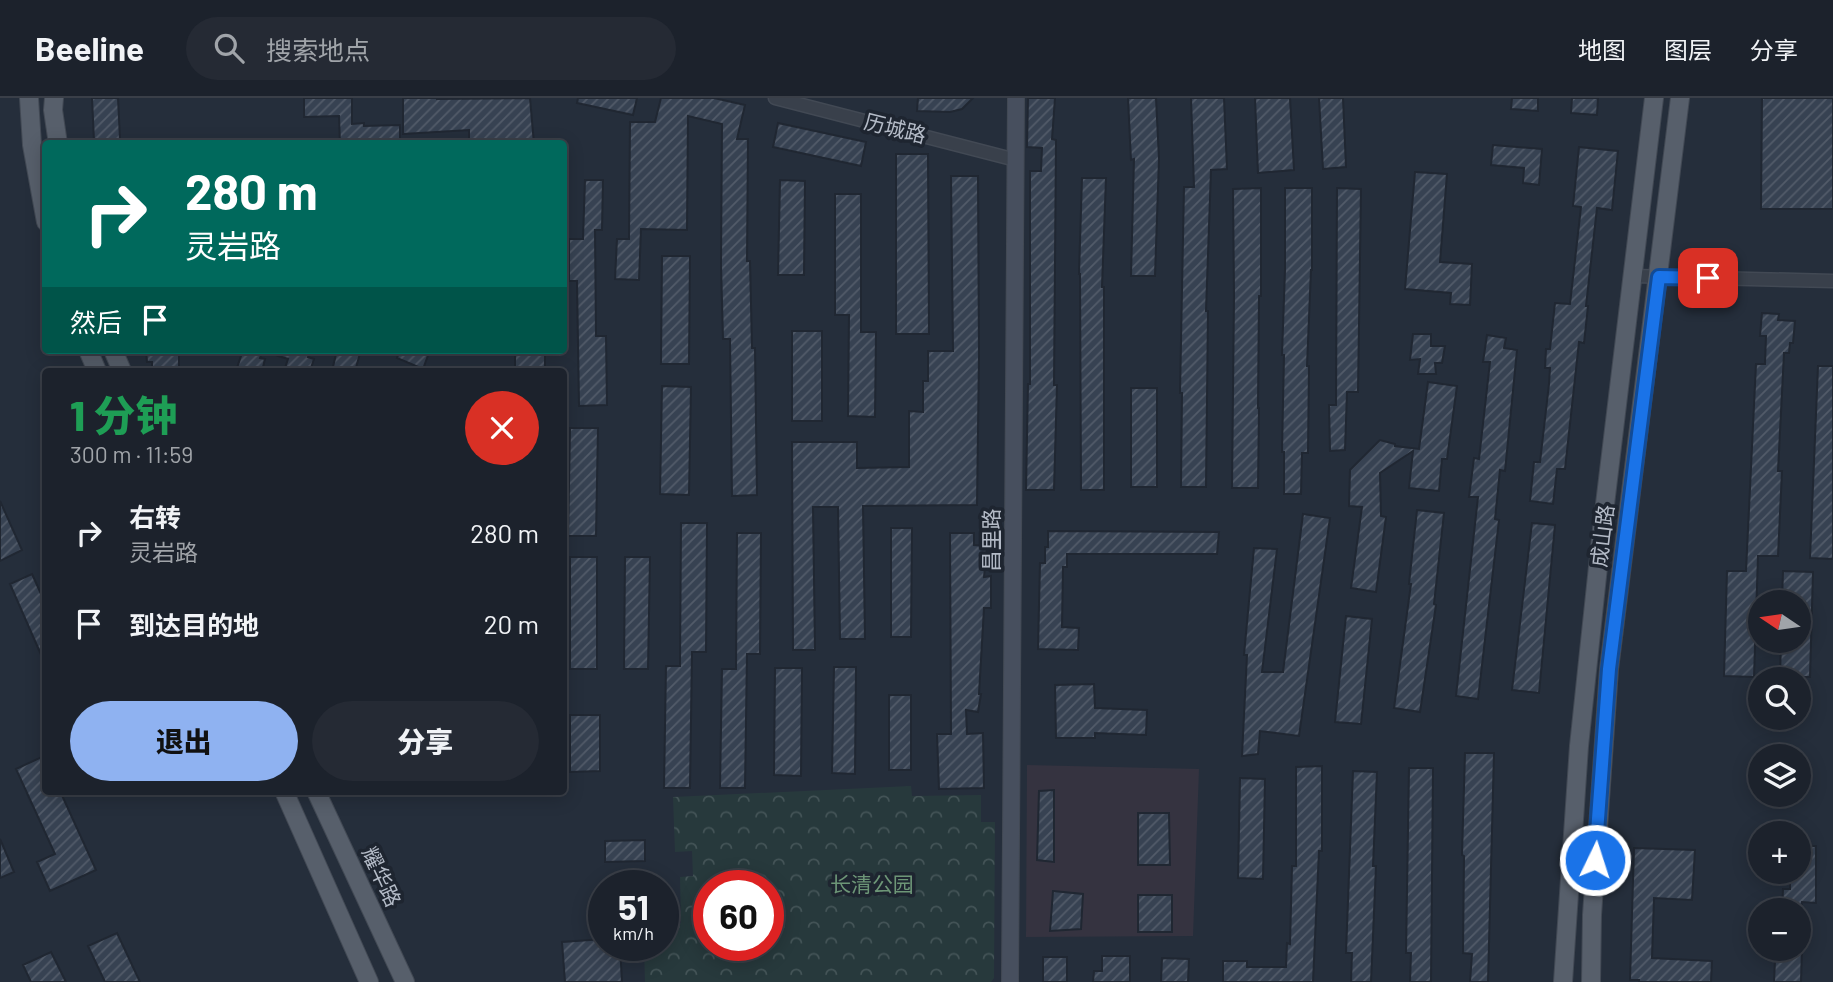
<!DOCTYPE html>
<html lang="zh">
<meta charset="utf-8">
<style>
body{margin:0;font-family:Barlow,"Noto Sans SC",sans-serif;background:#252a34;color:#f1f3f6;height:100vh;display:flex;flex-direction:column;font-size:26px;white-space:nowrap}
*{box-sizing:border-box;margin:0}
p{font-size:23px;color:#a0a4a9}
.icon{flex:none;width:38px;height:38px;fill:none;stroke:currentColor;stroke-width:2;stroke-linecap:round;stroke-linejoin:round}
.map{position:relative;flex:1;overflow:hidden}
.details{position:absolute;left:42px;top:270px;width:525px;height:427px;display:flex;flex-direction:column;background:#1c222c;border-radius:7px;box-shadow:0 4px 18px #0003,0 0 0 2px #3a3f48}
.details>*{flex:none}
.banner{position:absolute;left:42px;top:42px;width:525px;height:214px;border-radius:7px;box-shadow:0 4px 18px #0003,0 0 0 2px #3a3f48;background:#00695c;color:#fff;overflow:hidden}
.needle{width:46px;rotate:283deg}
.fabs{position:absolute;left:1748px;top:492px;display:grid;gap:14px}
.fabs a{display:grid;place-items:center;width:63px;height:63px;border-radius:50%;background:#1c222c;box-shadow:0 4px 18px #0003,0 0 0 2px #3a3f48;font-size:35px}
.speed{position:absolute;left:588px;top:772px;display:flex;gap:14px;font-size:35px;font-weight:700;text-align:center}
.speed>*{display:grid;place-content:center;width:91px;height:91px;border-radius:50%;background:#1c222c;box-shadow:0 4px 18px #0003,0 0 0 2px #3a3f48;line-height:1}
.speed small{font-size:18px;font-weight:400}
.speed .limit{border:10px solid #d22;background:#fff;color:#111}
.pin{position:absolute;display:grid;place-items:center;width:60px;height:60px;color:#fff;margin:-30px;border-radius:14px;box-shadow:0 4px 10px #0006}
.me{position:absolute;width:77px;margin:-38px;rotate:4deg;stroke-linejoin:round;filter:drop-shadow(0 0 5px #0008)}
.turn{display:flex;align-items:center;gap:24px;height:147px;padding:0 28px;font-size:32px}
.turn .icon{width:91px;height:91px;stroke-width:2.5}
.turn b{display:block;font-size:49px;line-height:60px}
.then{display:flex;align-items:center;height:66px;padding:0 28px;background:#0003;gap:14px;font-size:26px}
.round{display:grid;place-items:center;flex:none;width:74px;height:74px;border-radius:37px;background:#252a34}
.head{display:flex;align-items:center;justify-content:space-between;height:119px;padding:0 28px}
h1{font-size:42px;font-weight:800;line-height:52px;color:#1e9e55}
.action{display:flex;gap:14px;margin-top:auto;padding:14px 28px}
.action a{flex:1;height:80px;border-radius:42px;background:#8fb2f1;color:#111;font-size:28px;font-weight:800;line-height:80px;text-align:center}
.action a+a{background:#252a34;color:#f1f3f6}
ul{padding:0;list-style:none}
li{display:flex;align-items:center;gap:21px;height:91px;padding:0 28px}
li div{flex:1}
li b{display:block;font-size:26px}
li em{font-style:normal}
header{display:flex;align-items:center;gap:42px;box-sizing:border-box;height:98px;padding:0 35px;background:#1c222c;border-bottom:2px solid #3a3f48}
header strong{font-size:33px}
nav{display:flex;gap:38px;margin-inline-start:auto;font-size:24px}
.search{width:490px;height:63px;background:#252a34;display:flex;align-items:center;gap:18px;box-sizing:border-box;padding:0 24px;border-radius:38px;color:#a0a4a9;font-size:26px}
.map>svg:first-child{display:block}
</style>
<header>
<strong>Beeline</strong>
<div class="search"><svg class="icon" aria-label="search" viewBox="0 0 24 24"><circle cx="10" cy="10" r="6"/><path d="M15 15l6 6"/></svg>搜索地点</div>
<nav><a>地图</a><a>图层</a><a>分享</a></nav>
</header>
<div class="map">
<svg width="1833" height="884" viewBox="0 0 1833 884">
<defs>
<pattern id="forest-crowns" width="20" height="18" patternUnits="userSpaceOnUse" patternTransform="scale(1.75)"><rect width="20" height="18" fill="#27393c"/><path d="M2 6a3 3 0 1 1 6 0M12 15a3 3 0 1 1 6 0" fill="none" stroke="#445457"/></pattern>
<pattern id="building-hatch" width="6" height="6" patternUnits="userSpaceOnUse" patternTransform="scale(1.75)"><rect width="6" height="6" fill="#374252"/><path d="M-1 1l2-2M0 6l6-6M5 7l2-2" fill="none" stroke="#525b69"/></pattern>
</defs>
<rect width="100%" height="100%" fill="#252e3b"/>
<path fill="#353340" d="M1027 667 1199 671 1193 838 1026 839Z"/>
<path fill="url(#forest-crowns)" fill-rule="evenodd" d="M911 688 912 698 981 697V724H995L994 880 991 884H645L644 847H663V826L681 825 680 779 693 778 692 753 675 754 673 699ZM709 788H768V847H709Z"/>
<path fill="url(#building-hatch)" stroke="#202732" stroke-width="2" d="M92 0H118L120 41 94 43Z
M304 0H352V26L364 25V28L400 27V46H340L339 18 304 19Z
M403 0H437V1L530 0 534 46H469V32L403 36Z
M578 0H637L633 17 577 5Z
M661 0H714L745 7 737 41H748L747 163H750L752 250H755L757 397 732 398 730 241H723L721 167 722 26 688 18 687 132 641 131 639 182 615 181 617 141H629L630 24H655Z
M918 0H973L962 11 950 14 917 13Z
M1028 0H1055L1052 41 1056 42 1054 287H1057L1054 392H1026L1028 286H1030V73H1041L1042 50 1027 49Z
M1128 0H1156L1159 61 1155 178H1131L1134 61 1131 62Z
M1191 0H1224L1227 71 1211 72 1206 213H1208L1206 389H1181L1182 295H1180L1184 89H1194Z
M1255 0H1290L1294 72 1258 75Z
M1319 0H1343L1346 69 1323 71Z
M1512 0H1538V13L1511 11Z
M1572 0H1598L1597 17 1571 15Z
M1762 0H1833V111H1761Z
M778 25 866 44 861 68 773 49Z
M1493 47 1542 51 1539 87 1523 85 1524 70 1491 67Z
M1579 49 1618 53 1612 112 1597 110 1586 208H1588L1584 245 1579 244 1565 371H1557L1553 406 1530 403 1534 364H1540L1549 286 1550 270H1545L1546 251H1550L1555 205 1570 206 1581 109 1573 108Z
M896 56H928L929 236H896Z
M1415 74 1447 76 1440 164 1472 166 1470 207 1450 206 1451 195 1405 191Z
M951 78H978L979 258 977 407 863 408 865 541H840L838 409H813L815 552H793L792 344H857V370L909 369V313L923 314V283H928V253H953Z
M1082 80H1106L1102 189H1104V392H1081L1080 176H1079Z
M585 82H603L602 132H595L596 238H606L607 307 579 308 577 183H569V141H583Z
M780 82 805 83 804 177H778Z
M1261 90V198H1259L1258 310H1259L1258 390H1232L1234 198 1233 91Z
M1285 90H1312V172H1311L1307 268H1309L1308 355H1302L1301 396H1284V354H1282L1284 257H1282L1285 172Z
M1337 90 1361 91 1358 294H1347L1345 352 1330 353 1329 307H1336Z
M835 96H861V234H876L875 319 848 318 849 217H835Z
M662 158H690L689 266H661Z
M1762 215 1779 216 1778 222 1795 223 1793 245H1790L1789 255H1784L1778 373H1782L1778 458H1758L1754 579 1724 578 1727 473H1746L1756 266H1765L1766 238H1760Z
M792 233H822V323H792Z
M1413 236H1431V248H1445L1442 265H1435L1436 276H1418L1420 261 1410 262Z
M1487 237 1506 240 1504 250 1517 252 1505 373 1500 372 1495 421 1499 422 1478 601 1456 598 1478 399H1469L1474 360 1479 361 1490 264H1483Z
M146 252H179V273H152V264H147Z
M243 252H263L260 260 265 261 262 273H236Z
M269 252H310L308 259 314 261 310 273H284L288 261 269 255Z
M337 252H361L355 273H332Z
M400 252H430L423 271 397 260Z
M515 252H545V273H515Z
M1818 268H1833V461L1810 460Z
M1428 284 1457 288 1447 361H1442L1439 393 1409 390 1413 353 1380 375 1381 418 1386 419 1376 494 1351 490 1362 409 1349 408 1350 372 1380 342 1395 346V348L1419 351Z
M662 288 691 289 689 397 660 396Z
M1131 290H1157V389H1131Z
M570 330H598L596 438H568Z
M0 403 22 452 0 463Z
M1417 412 1444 415 1434 506 1436 507 1420 614 1394 610 1411 486H1409Z
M1303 416 1330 420 1299 638 1260 633 1258 656 1242 658 1247 557H1244L1254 450 1277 451 1262 574H1283Z
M681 425H707L706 554H692L690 690H664L666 568H680Z
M1532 425 1555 427 1539 595 1512 592Z
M891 430H912L911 539H891Z
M1048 433 1219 434 1217 456H1067V469H1063L1062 529 1079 530 1078 552 1038 551 1040 465H1045V449H1048Z
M737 435H761L760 556H747L745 690H720L722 571H736Z
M950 435H974V447L987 448 984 479 991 478V510H984L979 596H981L978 614 966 612 967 636 983 635 984 690 939 691 937 636H951Z
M570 459H597V571H570Z
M625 459H650L648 571H624Z
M1783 473 1813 474 1810 579H1780L1781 542H1799V504H1782Z
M32 476 46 507V568L10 486Z
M1346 518 1372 521 1361 626 1335 624Z
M834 569H856L855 676 832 675Z
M775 570H802L801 678 774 677Z
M1094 586 1095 610 1147 612 1146 637 1095 635V640H1056L1055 587Z
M889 597H911V672H889Z
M570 617H600V673L570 674Z
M1465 655H1494L1488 884H1470L1472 856 1463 855 1464 758 1462 757Z
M46 657V693H60L96 772 50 793 37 764 55 756 16 671Z
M1322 668V753H1319L1313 884H1223V863H1247V869H1286L1287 845 1290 846 1292 768H1296V669Z
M1409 670H1433L1431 884H1410L1411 855H1406Z
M1353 673 1377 674 1373 768H1376L1371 884H1351L1352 855H1346Z
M1240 680 1265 681 1263 781 1238 780Z
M1054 692V764L1037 762 1039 693Z
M1138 715H1169L1170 767H1138Z
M0 741 14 774 0 780Z
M645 742V763L605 764V743Z
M1799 748H1816V805L1802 804 1801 812H1782L1783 791H1790V774H1799Z
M1634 750 1695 752 1692 802 1654 800 1652 860 1712 863 1711 884H1639V882H1630Z
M1053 793 1083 796 1081 831 1050 833Z
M1138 797H1172V834H1138Z
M117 835 140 884H105L88 848Z
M604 841V847H620L622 884H565L562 844Z
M1767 850H1802L1801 884H1774L1775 862H1767Z
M51 854 66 884H31L23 867Z
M1102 858H1130V884H1093L1094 873H1102Z
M1043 859H1067V884H1043Z
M1162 860 1189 861 1188 884H1161Z"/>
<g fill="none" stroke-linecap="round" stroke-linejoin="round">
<g stroke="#424954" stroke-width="15">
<path id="street" d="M775 0 1016 62
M1633 178 1833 183"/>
</g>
<g stroke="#424954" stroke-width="18">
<path id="secondary" d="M1010 884 1016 0"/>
</g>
<g stroke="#424954" stroke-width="20">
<path id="primary" d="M29 0 32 47 46 124
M54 0 53 12 58 46
M88 252 97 273
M113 252 122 273
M284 693 369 884
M316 693 405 884
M1563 884 1579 648 1602 431 1654 0
M1591 884 1592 817 1609 571 1680 0"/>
</g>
<use href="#street" stroke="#39404b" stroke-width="12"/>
<use href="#secondary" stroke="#474f5e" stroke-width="16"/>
<use href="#primary" stroke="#575f6b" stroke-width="18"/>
</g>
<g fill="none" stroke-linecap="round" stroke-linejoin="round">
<g stroke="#114b97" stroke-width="18">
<path id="route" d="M1595 762 1609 571 1659 179 1708 180"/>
</g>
<use href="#route" stroke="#1a73e8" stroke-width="12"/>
</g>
<g text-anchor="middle" stroke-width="7" stroke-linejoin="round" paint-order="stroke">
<g font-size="21" fill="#b4bbc7" stroke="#1e2530">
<text transform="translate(895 31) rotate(14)" y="7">历城路</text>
<text transform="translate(1603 438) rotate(-83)" y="7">成山路</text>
<text transform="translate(992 442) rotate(-90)" y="7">昌里路</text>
<text transform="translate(381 779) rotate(65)" y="7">耀华路</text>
</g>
<g font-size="21" fill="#6d9677" stroke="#1e2530">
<text x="872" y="794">长清公园</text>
</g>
</g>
</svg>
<div class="fabs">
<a><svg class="needle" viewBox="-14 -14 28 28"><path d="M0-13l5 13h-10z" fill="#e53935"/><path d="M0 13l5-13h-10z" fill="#a0a4a9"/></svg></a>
<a><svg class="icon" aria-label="search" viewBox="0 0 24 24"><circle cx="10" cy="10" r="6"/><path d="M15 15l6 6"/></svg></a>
<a><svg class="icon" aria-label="layers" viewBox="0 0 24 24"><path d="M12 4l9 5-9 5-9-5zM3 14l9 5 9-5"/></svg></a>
<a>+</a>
<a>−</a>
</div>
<div class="speed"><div>51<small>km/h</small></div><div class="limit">60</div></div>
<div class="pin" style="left:1708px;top:180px;background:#d93025"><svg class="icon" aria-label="arrive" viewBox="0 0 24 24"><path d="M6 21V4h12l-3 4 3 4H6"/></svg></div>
<svg class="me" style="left:1595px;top:762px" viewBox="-20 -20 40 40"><circle r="17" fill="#1a73e8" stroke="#fff" stroke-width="3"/><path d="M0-11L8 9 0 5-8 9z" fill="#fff"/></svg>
<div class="banner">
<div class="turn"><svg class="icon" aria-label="right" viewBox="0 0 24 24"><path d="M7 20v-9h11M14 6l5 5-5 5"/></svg><div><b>280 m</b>灵岩路</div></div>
<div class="then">然后<svg class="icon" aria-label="arrive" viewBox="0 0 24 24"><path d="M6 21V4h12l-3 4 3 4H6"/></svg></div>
</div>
<section class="details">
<div class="head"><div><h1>1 分钟</h1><p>300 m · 11:59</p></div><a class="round" style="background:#d93025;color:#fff"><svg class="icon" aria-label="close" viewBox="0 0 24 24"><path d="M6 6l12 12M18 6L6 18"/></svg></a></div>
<ul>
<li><svg class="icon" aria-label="right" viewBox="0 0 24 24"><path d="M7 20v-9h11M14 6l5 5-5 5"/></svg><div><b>右转</b><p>灵岩路</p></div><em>280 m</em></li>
<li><svg class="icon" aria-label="arrive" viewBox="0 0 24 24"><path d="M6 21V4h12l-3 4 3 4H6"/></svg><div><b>到达目的地</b></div><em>20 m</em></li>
</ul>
<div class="action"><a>退出</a><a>分享</a></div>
</section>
</div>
